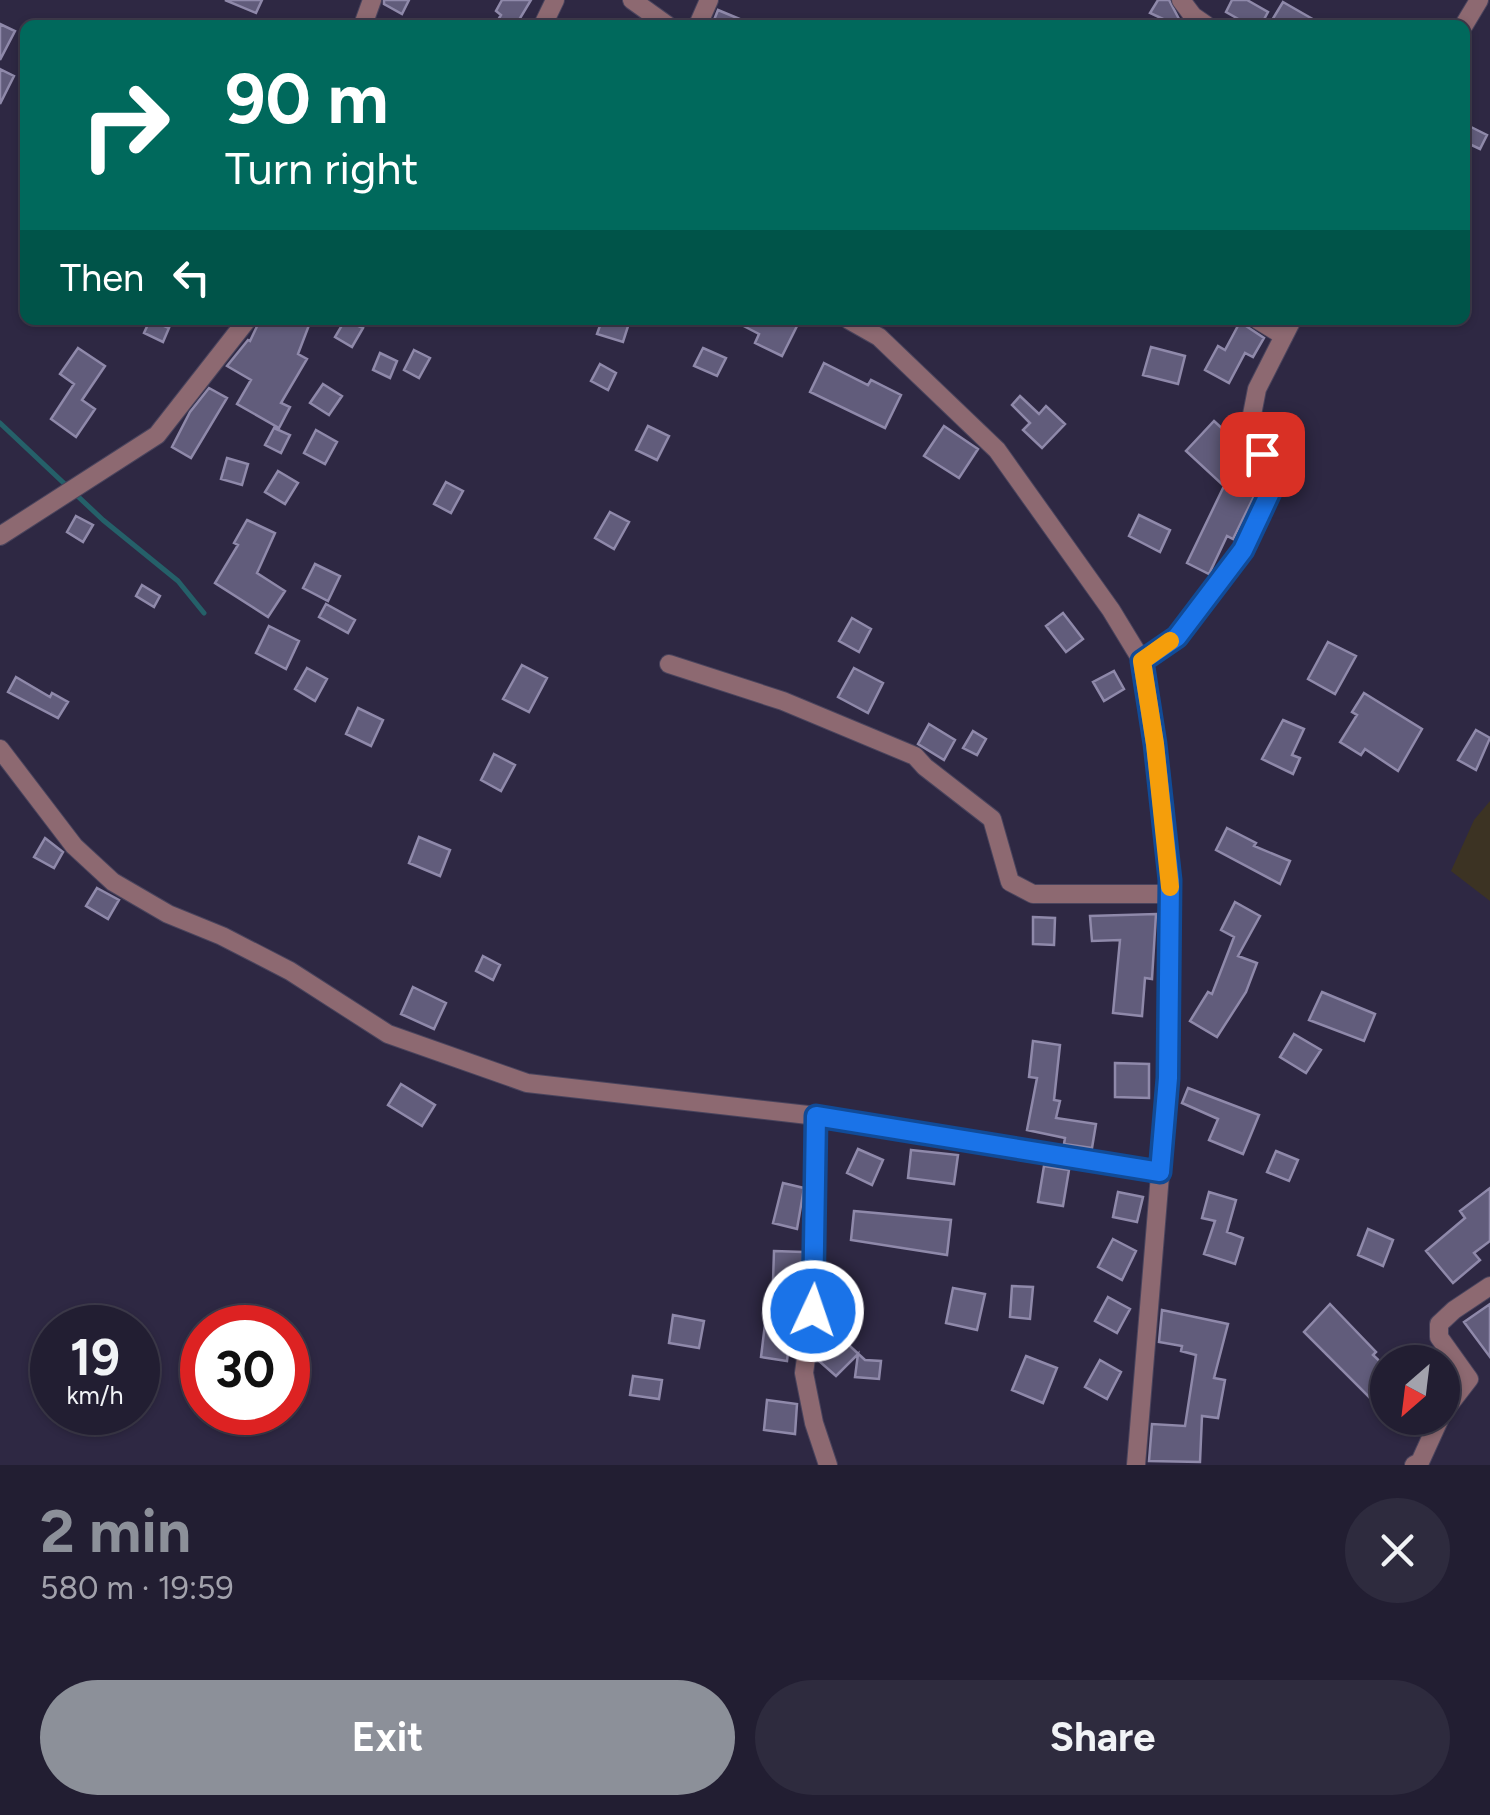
<!DOCTYPE html>
<meta charset="utf-8">
<style>
body{margin:0;font-family:Figtree,sans-serif;background:#2e2b3e;color:#f1f3f6;height:100vh;display:flex;flex-direction:column;font-size:38px;white-space:nowrap}
*{box-sizing:border-box;margin:0}
p{font-size:32px;color:#a2a2ac}
.icon{flex:none;width:55px;height:55px;fill:none;stroke:currentColor;stroke-width:2;stroke-linecap:round;stroke-linejoin:round}
.map{position:relative;height:1465px;overflow:hidden}
.drawer{display:flex;flex-direction:column;background:#221e32;flex:1}
.drawer>*{flex:none}
.hud{position:absolute;left:20px;top:20px;width:1450px;height:305px;border-radius:15px;box-shadow:0 2px 8px #0004,0 0 0 2px #3f3c4d;background:#00695c;color:#fff;overflow:hidden}
.needle{width:65px;rotate:208deg}
.controls{position:absolute;left:1370px;top:1345px;display:grid;gap:20px}
.controls a{display:grid;place-items:center;width:90px;height:90px;border-radius:50%;background:#221e32;box-shadow:0 2px 8px #0004,0 0 0 2px #3f3c4d;font-size:50px}
.speed{position:absolute;left:30px;top:1305px;display:flex;gap:20px;font-size:50px;font-weight:700;text-align:center}
.speed>*{display:grid;place-content:center;width:130px;height:130px;border-radius:50%;background:#221e32;box-shadow:0 2px 8px #0004,0 0 0 2px #3f3c4d;line-height:1}
.speed small{font-size:25px;font-weight:400}
.speed .limit{border:15px solid #d22;background:#fff;color:#111}
.pin{position:absolute;display:grid;place-items:center;width:85px;height:85px;color:#fff;margin:-42px;border-radius:20px;box-shadow:0 5px 15px #0006}
.me{position:absolute;width:110px;margin:-55px;rotate:3deg;stroke-linejoin:round;filter:drop-shadow(0 0 8px #0008)}
.turn{display:flex;align-items:center;gap:35px;height:210px;padding:0 40px;font-size:45px}
.turn .icon{width:130px;height:130px;stroke-width:2.5}
.turn b{display:block;font-size:70px;line-height:85px}
.then{display:flex;align-items:center;height:95px;padding:0 40px;background:#0003;gap:20px;font-size:38px}
.round{display:grid;place-items:center;flex:none;width:105px;height:105px;border-radius:52px;background:#2e2b3e}
.summary{display:flex;align-items:center;justify-content:space-between;height:170px;padding:0 40px}
h1{font-size:60px;font-weight:700;line-height:75px;color:#8c9099}
.cta{display:flex;gap:20px;margin-top:auto;padding:20px 40px}
.cta a{flex:1;height:115px;border-radius:60px;background:#8c9099;color:#fff;font-size:40px;font-weight:700;line-height:115px;text-align:center}
.cta a+a{background:#2e2b3e;color:#f1f3f6}
.map>svg:first-child{display:block}
</style>
<div class="map">
<svg width="1490" height="1465" viewBox="0 0 1490 1465">
<rect width="100%" height="100%" fill="#2e2843"/>
<path fill="#3c3323" d="M1490 801V901L1451 871 1474 820Z"/>
<g fill="none" stroke-linecap="round" stroke-linejoin="round">
<path stroke="#256069" stroke-width="5" d="M0 423 103 520 178 581 204 613"/>
</g>
<path fill="#615c7b" stroke="#8f89aa" stroke-width="2.5" d="M225 0H262L256 13Z
M384 0H409L402 14 384 4Z
M502 0H531L516 25H495L501 15 496 11Z
M1158 0H1169L1179 19 1176 25 1150 13Z
M1232 0H1247L1268 12 1261 25H1249L1226 12Z
M1283 2 1323 25H1269Z
M718 10 754 25H712Z
M0 24 15 31 0 60Z
M0 69 14 76 0 104Z
M1469 126 1487 135 1480 149 1465 142Z
M150 320 169 328 163 342 144 333Z
M260 320H311L298 354 307 359 281 403 290 407 279 428 237 404 251 380 227 366 248 340 250 341Z
M345 320 363 328 352 347 335 337Z
M602 320H630L623 342 597 334Z
M732 320H800L782 356 755 343 759 334Z
M1240 322 1264 338 1253 357 1245 353 1229 383 1205 370 1218 346 1225 350Z
M1151 347 1185 356 1178 384 1143 375Z
M78 348 105 366 82 400 95 409 76 437 51 419 74 384 60 374Z
M703 348 726 358 717 376 694 366Z
M414 350 430 358 419 378 404 370Z
M380 353 397 361 390 378 373 370Z
M824 363 868 385 871 380 901 395 885 428 810 392Z
M600 364 616 373 608 390 591 381Z
M323 384 342 396 329 415 310 403Z
M209 388 227 398 191 458 172 447 190 412Z
M1020 396 1039 414 1046 406 1065 424 1042 448 1023 430 1030 423 1012 405Z
M1214 421 1239 444 1232 451 1252 464 1260 484 1233 539 1227 536 1209 574 1187 563 1224 486 1186 451Z
M648 426 669 436 657 460 636 450Z
M944 426 978 449 959 478 924 456Z
M274 428 290 435 281 453 265 445Z
M316 430 337 442 325 464 304 453Z
M227 458 248 464 242 485 221 479Z
M278 471 298 483 285 504 265 492Z
M446 482 463 491 451 513 434 504Z
M610 512 629 522 614 549 595 538Z
M1139 515 1170 530 1160 552 1129 536Z
M76 516 93 525 83 542 67 532Z
M247 520 275 533 257 573 285 591 268 617 215 583 238 545 234 543Z
M315 564 340 576 328 601 303 588Z
M142 585 160 596 154 607 136 596Z
M326 604 355 620 348 633 319 617Z
M1063 613 1083 639 1066 652 1046 626Z
M852 618 871 629 859 652 839 641Z
M269 626 299 641 286 669 256 653Z
M1328 642 1356 656 1335 694 1308 679Z
M522 665 547 678 529 712 503 699Z
M307 668 327 679 315 701 295 689Z
M854 668 883 683 868 713 838 697Z
M1114 671 1124 689 1104 701 1093 682Z
M16 677 50 697 52 693 68 702 58 718 8 692Z
M1364 693 1422 729 1398 771 1365 749 1361 755 1340 742 1357 715 1352 712Z
M358 708 383 720 371 746 346 734Z
M1283 720 1304 729 1292 755 1300 758 1293 774 1262 759Z
M929 724 955 740 944 760 918 744Z
M1476 730 1490 738 1476 770 1458 760Z
M973 731 986 739 977 755 963 748Z
M494 754 515 765 501 791 481 780Z
M1227 828 1256 843 1254 846 1290 861 1280 884 1216 850Z
M419 837 450 850 440 876 409 863Z
M45 838 63 852 54 868 34 857Z
M97 888 119 900 108 919 86 906Z
M1235 902 1260 916 1238 956 1257 963 1246 992 1217 1037 1190 1021 1208 992 1212 994 1234 937 1221 930Z
M1156 914 1152 979 1145 978 1142 1016 1113 1013 1120 940 1092 941 1090 916Z
M1033 917 1055 918 1054 945 1033 944Z
M483 956 500 965 493 980 476 971Z
M413 987 446 1003 434 1029 401 1014Z
M1322 992 1375 1014 1364 1041 1309 1020Z
M1294 1034 1321 1050 1306 1073 1280 1057Z
M1033 1041 1060 1045 1054 1100 1060 1101 1056 1118 1096 1124 1092 1148 1064 1144 1065 1138 1027 1130 1037 1078 1029 1077Z
M1115 1063 1149 1064V1098L1115 1097Z
M401 1084 435 1105 422 1126 388 1105Z
M1188 1088 1259 1115 1243 1154 1209 1140 1218 1119 1182 1103Z
M858 1149 883 1160 872 1185 847 1173Z
M911 1150 958 1155 954 1184 908 1178Z
M1276 1151 1298 1160 1289 1181 1267 1172Z
M1044 1166 1069 1170 1063 1206 1038 1202Z
M783 1183 804 1188 797 1229 773 1223Z
M1490 1188V1241L1474 1253 1480 1260 1453 1283 1426 1251 1465 1218 1460 1211Z
M1118 1192 1143 1197 1137 1222 1113 1217Z
M1209 1192 1236 1200 1227 1232 1243 1238 1235 1264 1204 1254 1215 1221 1202 1218Z
M854 1211 951 1220 947 1255 851 1240Z
M1368 1229 1393 1240 1383 1266 1358 1255Z
M1113 1239 1136 1251 1122 1280 1098 1267Z
M774 1251 803 1252V1283L773 1282Z
M1012 1286 1033 1287 1030 1319 1010 1317Z
M953 1288 985 1294 977 1330 946 1323Z
M1108 1297 1130 1309 1117 1333 1095 1321Z
M1330 1304 1376 1352 1373 1355 1388 1369V1416L1304 1332Z
M1490 1304V1357L1464 1322Z
M1162 1310 1228 1324 1214 1378 1225 1380 1218 1418 1202 1416 1200 1462 1149 1461 1152 1424 1185 1426 1196 1355 1181 1351 1182 1346 1159 1342Z
M673 1315 704 1321 699 1348 669 1343Z
M765 1324 791 1328 787 1361 761 1357Z
M838 1335 865 1360 881 1361 879 1379 855 1377 858 1354 836 1376 818 1360Z
M1026 1356 1057 1368 1043 1403 1012 1390Z
M1100 1360 1121 1372 1107 1399 1085 1387Z
M633 1376 662 1380 659 1399 630 1395Z
M767 1400 797 1404 795 1434 764 1430Z"/>
<g fill="none" stroke-linecap="round" stroke-linejoin="round">
<g stroke="#4a445d" stroke-width="20">
<path id="minor" d="M632 0 667 25
M1181 0 1193 16 1206 25
M363 25 372 0
M543 25 555 0
M698 25 709 0
M1464 25 1479 0
M849 320 879 337 997 450 1111 610 1142 661 1155 744 1170 880 1168 1078 1136 1465
M1258 320 1284 336
M0 536 157 435 247 320
M1142 661 1177 637 1243 550 1274 484 1250 425 1257 389 1292 320
M669 664 783 701 915 756 925 767 992 819 1010 882 1033 894H1170
M0 749 74 846 113 882 168 914 222 936 290 971 388 1034 527 1083 817 1116 1160 1172
M817 1116 815 1291 804 1373 814 1423 828 1465
M1442 1414 1469 1379 1439 1337V1324L1454 1310 1490 1286
M1414 1465 1420 1462 1440 1418"/>
</g>
<use href="#minor" stroke="#8d6971" stroke-width="18"/>
</g>
<g fill="none" stroke-linecap="round" stroke-linejoin="round">
<g stroke="#114b97" stroke-width="25">
<path id="route" d="M813 1311 816 1116 1160 1172 1168 1078 1170 880 1155 744 1142 661 1177 637 1243 550 1274 484 1262 454"/>
</g>
<use href="#route" stroke="#1a73e8" stroke-width="18"/>
<path stroke="#f59e0b" stroke-width="18" d="M1170 887 1155 744 1142 661 1170 641"/>
</g>
</svg>
<div class="controls">
<a><svg class="needle" viewBox="-14 -14 28 28"><path d="M0-13l5 13h-10z" fill="#e53935"/><path d="M0 13l5-13h-10z" fill="#a2a2ac"/></svg></a>
</div>
<div class="speed"><div>19<small>km/h</small></div><div class="limit">30</div></div>
<div class="pin" style="left:1262px;top:454px;background:#d93025"><svg class="icon" aria-label="arrive" viewBox="0 0 24 24"><path d="M6 21V4h12l-3 4 3 4H6"/></svg></div>
<svg class="me" style="left:813px;top:1311px" viewBox="-20 -20 40 40"><circle r="17" fill="#1a73e8" stroke="#fff" stroke-width="3"/><path d="M0-11L8 9 0 5-8 9z" fill="#fff"/></svg>
<div class="hud">
<div class="turn"><svg class="icon" aria-label="right" viewBox="0 0 24 24"><path d="M7 20v-9h11M14 6l5 5-5 5"/></svg><div><b>90 m</b>Turn right</div></div>
<div class="then">Then<svg class="icon" aria-label="left" viewBox="0 0 24 24"><path d="M17 20v-9H6M10 6l-5 5 5 5"/></svg></div>
</div>
</div>
<section class="drawer">
<div class="summary"><div><h1>2 min</h1><p>580 m · 19:59</p></div><a class="round"><svg class="icon" aria-label="close" viewBox="0 0 24 24"><path d="M6 6l12 12M18 6L6 18"/></svg></a></div>
<div class="cta"><a>Exit</a><a>Share</a></div>
</section>
